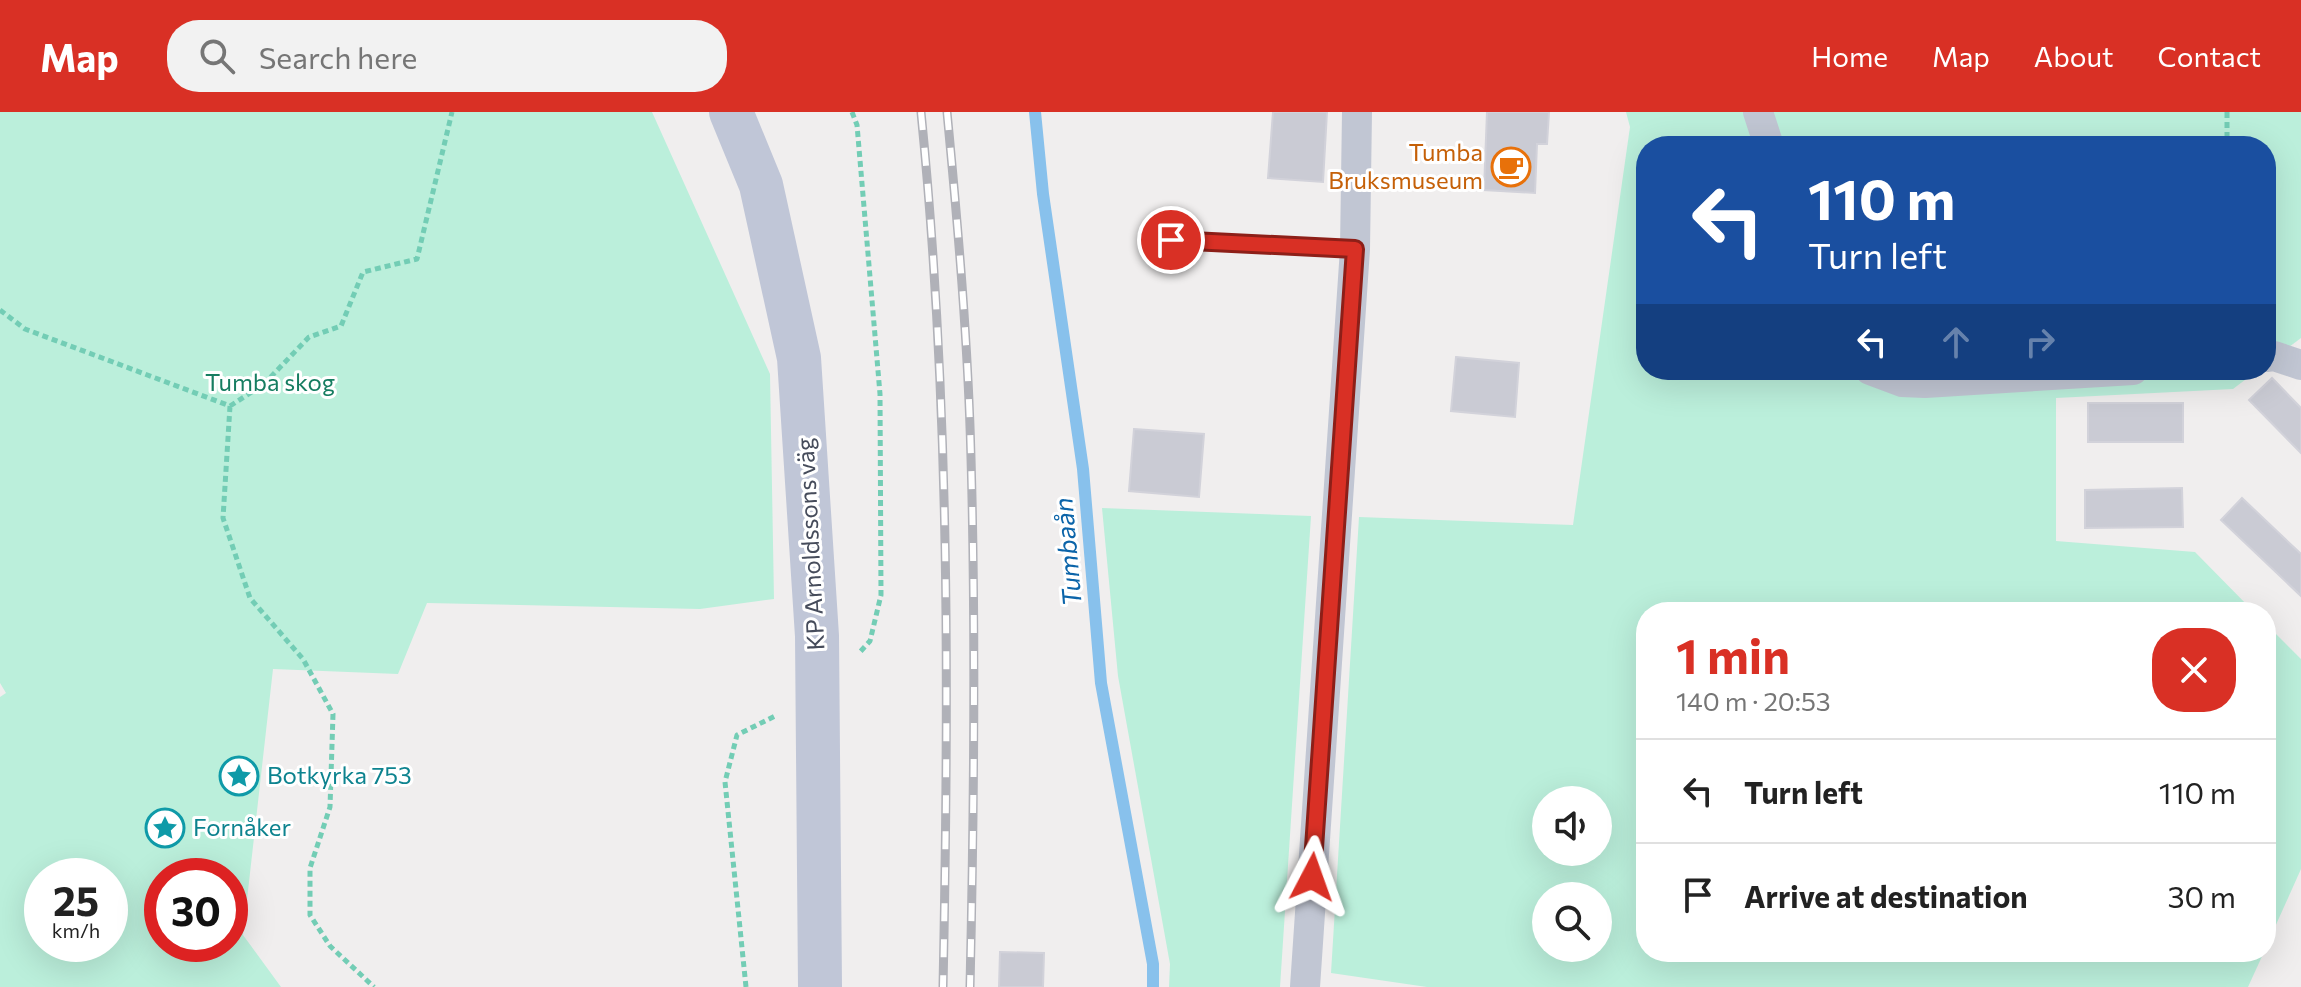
<!DOCTYPE html>
<meta charset="utf-8">
<style>
body{margin:0;font-family:Commissioner,sans-serif;background:#f2f2f2;color:#222;height:100vh;display:flex;flex-direction:column;font-size:30px;white-space:nowrap}
*{box-sizing:border-box;margin:0}
p{font-size:26px;color:#767676}
.icon{flex:none;width:44px;height:44px;fill:none;stroke:currentColor;stroke-width:2;stroke-linecap:round;stroke-linejoin:round}
.map{position:relative;flex:1;overflow:hidden}
.panel{position:absolute;left:1636px;top:490px;width:640px;height:360px;display:flex;flex-direction:column;background:#fff;border-radius:32px;box-shadow:0 8px 32px #0002}
.panel>*{flex:none}
.hud{position:absolute;left:1636px;top:24px;width:640px;height:244px;border-radius:32px;box-shadow:0 8px 32px #0002;background:#1a4fa0;color:#fff;overflow:hidden}
.fabs{position:absolute;left:1532px;top:674px;display:grid;gap:16px}
.fabs a{display:grid;place-items:center;width:80px;height:80px;border-radius:50%;background:#fff;box-shadow:0 8px 32px #0002;font-size:40px}
.speed{position:absolute;left:24px;top:746px;display:flex;gap:16px;font-size:40px;font-weight:700;text-align:center}
.speed>*{display:grid;place-content:center;width:104px;height:104px;border-radius:50%;background:#fff;box-shadow:0 8px 32px #0002;line-height:1}
.speed small{font-size:20px;font-weight:400}
.speed .limit{border:12px solid #d22;background:#fff;color:#111}
.pin{position:absolute;display:grid;place-items:center;width:68px;height:68px;color:#fff;margin:-34px;border:4px solid #fff;border-radius:50%;box-shadow:0 2px 8px #0007}
.me{position:absolute;width:88px;margin:-44px;rotate:4deg;stroke-linejoin:round;filter:drop-shadow(0 0 6px #0008)}
.turn{display:flex;align-items:center;gap:28px;height:168px;padding:0 40px;font-size:36px}
.turn .icon{width:104px;height:104px;stroke-width:2.5}
.turn b{display:block;font-size:56px;line-height:68px}
.lanes{display:flex;align-items:center;height:76px;padding:0 40px;background:#0003;justify-content:center;gap:40px;direction:ltr}
.lanes .off{opacity:.35}
.round{display:grid;place-items:center;flex:none;width:84px;height:84px;border-radius:32px;background:#f2f2f2}
.headline{display:flex;align-items:center;justify-content:space-between;height:136px;padding:0 40px}
h1{font-size:48px;font-weight:700;line-height:60px;color:#d93025}
ul{padding:0;list-style:none}
li{display:flex;align-items:center;gap:24px;height:104px;padding:0 40px;border-top:2px solid #e0e0e0}
li div{flex:1}
li b{display:block;font-size:30px}
li em{font-style:normal}
header{display:flex;align-items:center;gap:48px;box-sizing:border-box;height:112px;padding:0 40px;background:#d93025;color:#fff}
header strong{font-size:38px}
nav{display:flex;gap:44px;margin-inline-start:auto;font-size:28px}
.search{width:560px;height:72px;background:#f2f2f2;display:flex;align-items:center;gap:20px;box-sizing:border-box;padding:0 28px;border-radius:32px;color:#767676;font-size:30px}
.map>svg:first-child{display:block}
</style>
<header>
<strong>Map</strong>
<div class="search"><svg class="icon" aria-label="search" viewBox="0 0 24 24"><circle cx="10" cy="10" r="6"/><path d="M15 15l6 6"/></svg>Search here</div>
<nav><a>Home</a><a>Map</a><a>About</a><a>Contact</a></nav>
</header>
<div class="map">
<svg width="2301" height="875" viewBox="0 0 2301 875">
<rect width="100%" height="100%" fill="#f0eeee"/>
<path fill="#bbefdb" fill-rule="evenodd" d="M0 0H652L770 262 774 487 700 497 427 491 398 562 273 557 243 823 281 875H0V585L6 581 0 571ZM42 764H110V832H42ZM162 764H230V832H162Z
M1626 0H2301V226L2266 252V34H1646V258H2258L2233 277 2056 286V429L2195 440 2254 500H1646V840H2264L2248 875H1427L1331 861 1359 405 1573 413 1630 15ZM1546 688H1598V740H1546ZM1546 784H1598V836H1546Z
M1102 396 1311 404 1280 875H1169L1170 852 1118 564Z
M2266 512 2301 547V757L2266 835Z"/>
<g fill="none" stroke-linecap="round" stroke-linejoin="round">
<path stroke="#88c1ec" stroke-width="12" d="M1035 0 1043 82 1083 357 1101 571 1153 852V875"/>
</g>
<path fill="#cacbd4" stroke="#d2d2da" stroke-width="2" d="M1273 0H1327L1323 70 1268 66Z
M1487 0H1549L1547 32H1537L1535 81 1484 78Z
M1456 245 1519 251 1515 305 1451 299Z
M2272 266 2301 296V341L2249 288Z
M2088 291H2183V330H2088Z
M1134 317 1204 322 1199 385 1129 379Z
M2182 376 2183 415 2085 416V378Z
M2242 386 2301 442V484L2221 408Z
M1000 840 1044 841 1043 875H999Z"/>
<g fill="none" stroke-linecap="round" stroke-linejoin="round">
<path stroke="#73cdb5" stroke-width="5" stroke-dasharray="6 4" stroke-linecap="butt" d="M852 0 857 13 880 282 881 483 870 529 860 540
M2227 0V34
M0 198 25 217 230 294
M230 294 223 406 250 486 303 547 333 602 330 695 310 756V803L330 834 374 875
M230 294 264 272 309 225 341 214 363 160 417 147 452 0
M746 875 725 670 737 623 777 603"/>
<path stroke="#c1c6d3" stroke-width="16" d="M1171 128 1355 137"/>
<path stroke="#c1c6d3" stroke-width="30" d="M1758 0 1769 34
M2266 245 2274 244 2301 253
M1870 258 1902 270 1925 271 2133 258
M1305 875 1355 137 1357 0"/>
<path stroke="#c0c6d7" stroke-width="44" d="M731 0 761 73 799 246 817 524 820 875"/>
<g stroke="#b0b1b8" stroke-width="9">
<path id="rail" d="M921 0C950 291 949 583 943 875
M947 0C958 115 968 230 971 346 976 522 974 699 970 875"/>
</g>
<use href="#rail" stroke="#fff" stroke-width="6" stroke-dasharray="18" stroke-linecap="butt"/>
</g>
<g fill="none" stroke-linecap="round" stroke-linejoin="round">
<g stroke="#8d1f18" stroke-width="20">
<path id="route" d="M1171 128 1355 137 1312 765"/>
</g>
<use href="#route" stroke="#d93025" stroke-width="14"/>
</g>
<defs>
<g id="cafe-ring" transform="scale(2)"><circle r="9.5" fill="#fff" stroke="#e8710a" stroke-width="1.5"/><path d="M-5.5-4.5H6V0H3Q3 3.5 0 3.5H-2.5Q-5.5 3.5-5.5 0ZM3-3.2v2h1.7v-2ZM-6 4.5H4V6H-6Z" fill="#e8710a"/></g>
<g id="sight-ring" transform="scale(2)"><circle r="9.5" fill="#fff" stroke="#0f9aa8" stroke-width="1.5"/><path d="M0-6L1.8-2.2L6-1.7L2.9 1.2L3.7 5.4L0 3.3L-3.7 5.4L-2.9 1.2L-6-1.7L-1.8-2.2Z" fill="#0f9aa8"/></g>
</defs>
<g fill-rule="evenodd">
<use href="#cafe-ring" x="1511" y="55"/>
<use href="#sight-ring" x="239" y="664"/>
<use href="#sight-ring" x="165" y="716"/>
</g>
<g text-anchor="middle" stroke-width="6" stroke-linejoin="round" paint-order="stroke">
<g font-size="24" fill="#c56008" stroke="#fff" text-anchor="end">
<text x="1483" y="49">Tumba<tspan x="1483" dy="28">Bruksmuseum</tspan></text>
</g>
<g font-size="24" fill="#167d61" stroke="#fff">
<text x="270" y="279">Tumba skog</text>
</g>
<g font-size="24" fill="#464c5b" stroke="#fff">
<text transform="translate(811 432) rotate(-93)" y="8">KP Arnoldssons väg</text>
</g>
<g font-size="24" fill="#0d838f" stroke="#fff" text-anchor="start">
<text x="267" y="672">Botkyrka 753</text>
<text x="193" y="724">Fornåker</text>
</g>
<g font-size="26" font-style="italic" fill="#0b64a9" stroke="#fff">
<text transform="translate(1068 440) rotate(-95)" y="9">Tumbaån</text>
</g>
</g>
</svg>
<div class="fabs">
<a><svg class="icon" aria-label="sound" viewBox="0 0 24 24"><path d="M4 9h4l5-4v14l-5-4H4zM17 9q2 3 0 6"/></svg></a>
<a><svg class="icon" aria-label="search" viewBox="0 0 24 24"><circle cx="10" cy="10" r="6"/><path d="M15 15l6 6"/></svg></a>
</div>
<div class="speed"><div>25<small>km/h</small></div><div class="limit">30</div></div>
<div class="pin" style="left:1171px;top:128px;background:#d93025"><svg class="icon" aria-label="arrive" viewBox="0 0 24 24"><path d="M6 21V4h12l-3 4 3 4H6"/></svg></div>
<svg class="me" style="left:1312px;top:765px" viewBox="-20 -20 40 40"><path d="M0-17L14 15 0 8-14 15z" fill="#d93025" stroke="#fff" stroke-width="4"/></svg>
<div class="hud">
<div class="turn"><svg class="icon" aria-label="left" viewBox="0 0 24 24"><path d="M17 20v-9H6M10 6l-5 5 5 5"/></svg><div><b>110 m</b>Turn left</div></div>
<div class="lanes"><svg class="icon" aria-label="left" viewBox="0 0 24 24"><path d="M17 20v-9H6M10 6l-5 5 5 5"/></svg><svg class="icon off" aria-label="ahead" viewBox="0 0 24 24"><path d="M12 20V5M6 11l6-6 6 6"/></svg><svg class="icon off" aria-label="right" viewBox="0 0 24 24"><path d="M7 20v-9h11M14 6l5 5-5 5"/></svg></div>
</div>
<section class="panel">
<div class="headline"><div><h1>1 min</h1><p>140 m · 20:53</p></div><a class="round" style="background:#d93025;color:#fff"><svg class="icon" aria-label="close" viewBox="0 0 24 24"><path d="M6 6l12 12M18 6L6 18"/></svg></a></div>
<ul>
<li><svg class="icon" aria-label="left" viewBox="0 0 24 24"><path d="M17 20v-9H6M10 6l-5 5 5 5"/></svg><div><b>Turn left</b></div><em>110 m</em></li>
<li><svg class="icon" aria-label="arrive" viewBox="0 0 24 24"><path d="M6 21V4h12l-3 4 3 4H6"/></svg><div><b>Arrive at destination</b></div><em>30 m</em></li>
</ul>
</section>
</div>
